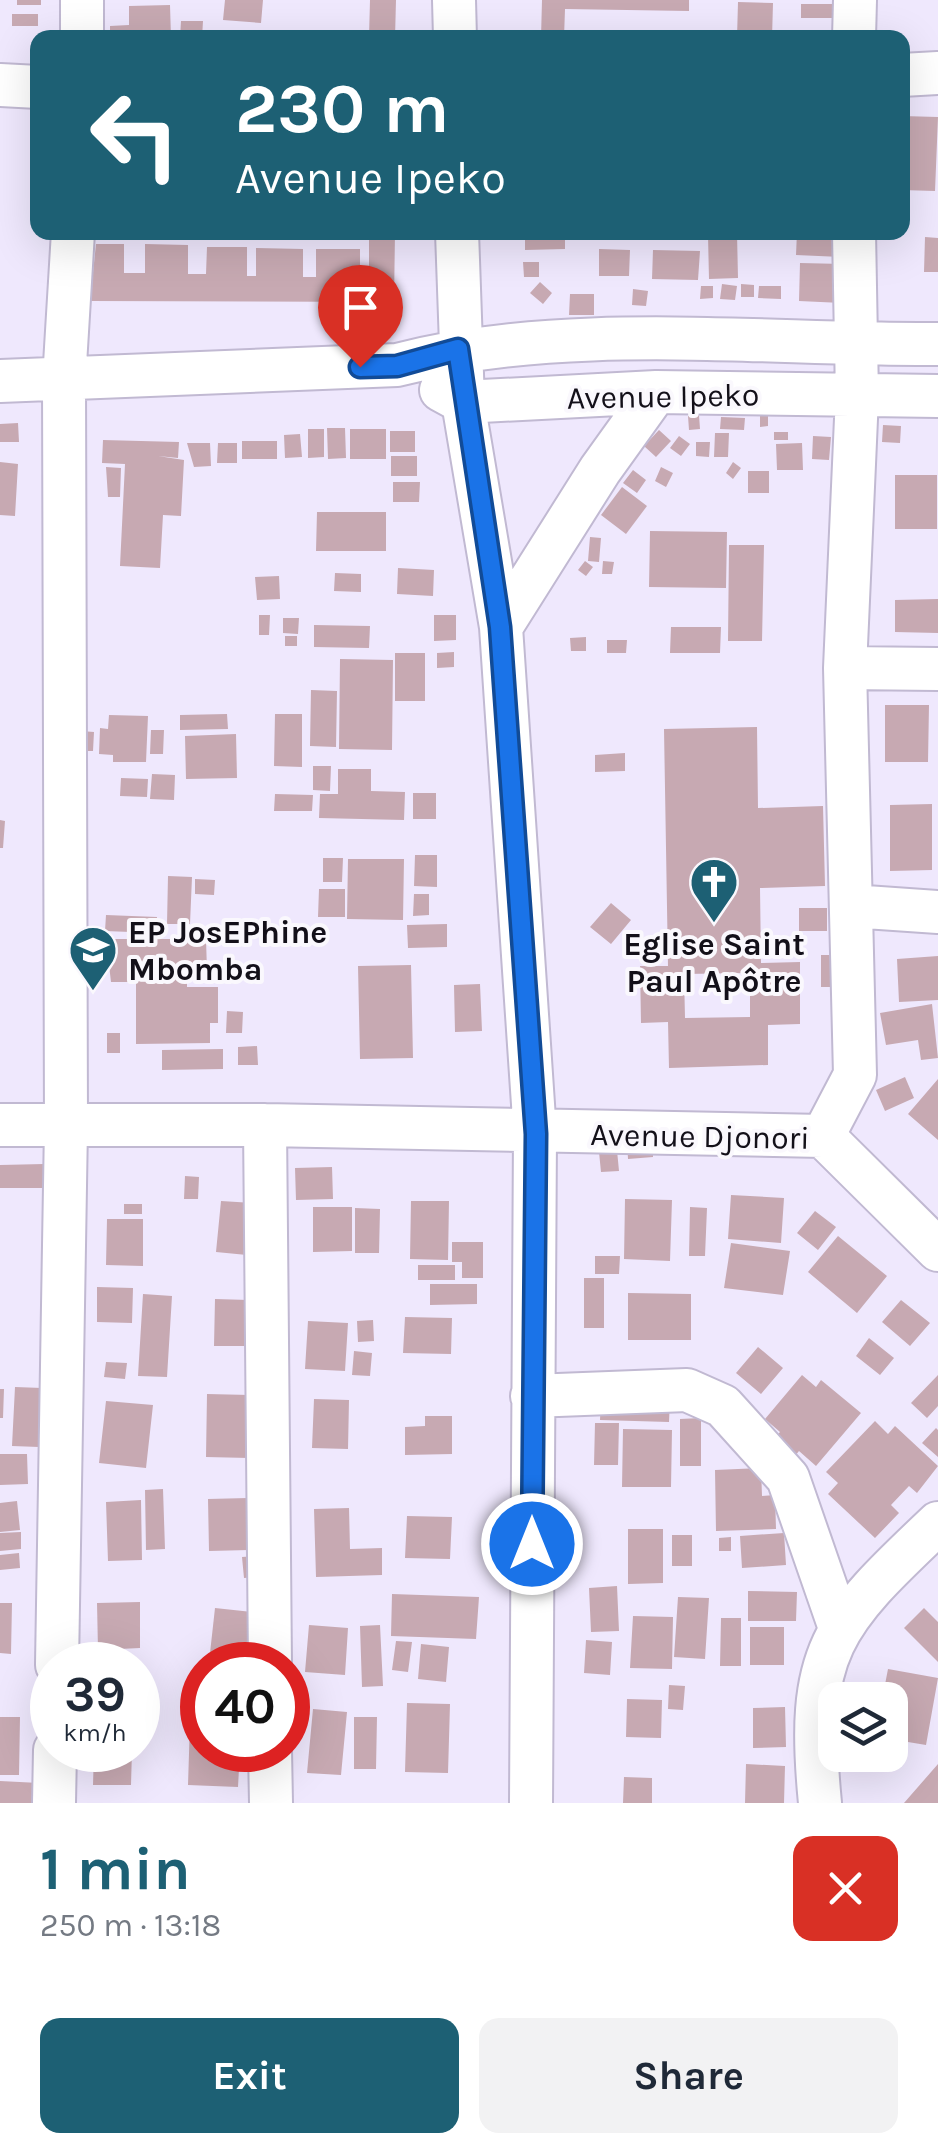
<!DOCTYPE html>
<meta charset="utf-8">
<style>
body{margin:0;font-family:Karla,sans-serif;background:#f2f2f3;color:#1f2937;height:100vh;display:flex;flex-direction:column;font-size:38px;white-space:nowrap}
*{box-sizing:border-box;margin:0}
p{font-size:32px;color:#747a83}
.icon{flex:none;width:55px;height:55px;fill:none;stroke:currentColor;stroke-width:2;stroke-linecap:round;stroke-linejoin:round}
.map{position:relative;height:1803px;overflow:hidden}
.side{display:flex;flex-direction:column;background:#fff;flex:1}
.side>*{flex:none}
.banner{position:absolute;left:30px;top:30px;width:880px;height:210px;border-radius:20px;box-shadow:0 10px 40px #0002;background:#1d6074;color:#fff;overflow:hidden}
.controls{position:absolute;left:818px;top:1682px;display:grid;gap:20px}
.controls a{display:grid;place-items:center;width:90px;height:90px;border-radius:20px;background:#fff;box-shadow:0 10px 40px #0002;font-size:50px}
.speed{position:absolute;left:30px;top:1642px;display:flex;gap:20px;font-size:50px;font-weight:700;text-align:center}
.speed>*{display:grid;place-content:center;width:130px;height:130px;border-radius:50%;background:#fff;box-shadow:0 10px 40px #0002;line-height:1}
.speed small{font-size:25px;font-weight:400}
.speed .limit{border:15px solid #d22;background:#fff;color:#111}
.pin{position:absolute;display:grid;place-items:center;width:85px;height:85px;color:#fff;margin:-102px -42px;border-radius:50% 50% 50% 0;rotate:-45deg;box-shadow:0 0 10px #0007}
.pin .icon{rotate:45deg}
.me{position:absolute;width:110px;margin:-55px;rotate:0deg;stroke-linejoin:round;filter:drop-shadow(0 0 8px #0008)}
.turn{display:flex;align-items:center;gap:35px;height:210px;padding:0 40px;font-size:45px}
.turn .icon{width:130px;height:130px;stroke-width:2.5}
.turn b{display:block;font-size:70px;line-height:85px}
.round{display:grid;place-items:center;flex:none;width:105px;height:105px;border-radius:20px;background:#f2f2f3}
.head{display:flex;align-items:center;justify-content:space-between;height:170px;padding:0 40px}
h1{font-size:60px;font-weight:700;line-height:75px;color:#1d6074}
.action{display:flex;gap:20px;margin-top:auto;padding:20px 40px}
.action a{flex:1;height:115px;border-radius:20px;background:#1d6074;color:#fff;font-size:40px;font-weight:700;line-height:115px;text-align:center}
.action a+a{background:#f2f2f3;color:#1f2937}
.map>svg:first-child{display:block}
</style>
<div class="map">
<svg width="938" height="1803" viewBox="0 0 938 1803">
<rect width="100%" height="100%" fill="#efe8fd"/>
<path fill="#c7a9b2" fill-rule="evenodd" d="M17 0H41V5H17Z
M225 0H263L261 23 223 20Z
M370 0H396L395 38H369Z
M542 0H689V11L565 9 564 38H541Z
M738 2 773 3 772 38H737Z
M801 4H833V18H801Z
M170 5 171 38H110V26L129 25V6Z
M12 14H38V26H12Z
M181 21H203L202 38H180Z
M902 116 938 117 935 191 902 190Z
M98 232H133V237L98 238Z
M369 232H395L394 302 90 301 96 244H124V273H145V244L188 245V274H206L207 247H247V276H256V248L303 249V277H316V249H360V280H369Z
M525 232H565V249L525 250Z
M797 232H842L841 257 796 255Z
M737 233 738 278 709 279 708 235Z
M925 237 938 238V272H924Z
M599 249 630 250 629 276H599Z
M653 250 700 251 698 280 652 279Z
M523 262H539V277H524Z
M800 263 844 264 842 303 799 301Z
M540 282 552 293 543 304 530 293Z
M722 284 737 286 735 300 720 299Z
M741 284 754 285V297H741Z
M701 286H713V298L700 299Z
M759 286H781V299L758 298Z
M633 289 648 291 646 306 632 305Z
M570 294H594V315H569Z
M760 412 768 413V426L760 427Z
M699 415 700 429 689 430 688 416Z
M721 417 745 418 744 430 720 429Z
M18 423 19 442H0V424Z
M883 425 901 426 900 443 882 442Z
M327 428H345L346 458 328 459Z
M308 429H324V457L308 458Z
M350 429H386V459H350Z
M659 430 671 441 656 457 644 446Z
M390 431H415V452H390Z
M774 432H788V440H774Z
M715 433H729L728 457H714Z
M300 434 302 457 285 458 284 435Z
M679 436 690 444 681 456 670 448Z
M813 436 831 437 829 460 812 459Z
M103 440 179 442 178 458 158 456 184 460 181 516 163 515 160 568 120 566 125 464 102 463Z
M242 441H277V459H242Z
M696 442H710L709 457 696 456Z
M187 443H210L211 466 194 467Z
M218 443H237V463H217Z
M802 443 803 470H777L776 444Z
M391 456H417V476H391Z
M0 462 18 464 15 516 0 515Z
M733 462 741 468 733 479 726 473Z
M106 467 121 468 120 497H108Z
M661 467 673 473 666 487 655 481Z
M633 470 646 480 637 493 623 483Z
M748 471H769V493H748Z
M895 475H937V529H895Z
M393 482H420L419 502H393Z
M622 487 647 506 626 534 601 515Z
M317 512H386V551H316Z
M650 531 727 532 726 588 649 587Z
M590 537 601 538 599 562 588 561Z
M729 545H764L762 641H728Z
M585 561 593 567 586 576 578 570Z
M603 561 614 562 612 574H602Z
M398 568 434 570 433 596 397 594Z
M335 573 361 574V592L334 591Z
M279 576 280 599 257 600 255 577Z
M938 599V633L895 632V600Z
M259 615H270L269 635H259Z
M434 615H456V640L434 641Z
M283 618H299L298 634 283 633Z
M314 625 370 626 369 648 314 647Z
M671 627H721L720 653H670Z
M285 636H297V646H285Z
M586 637V651H571L570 638Z
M607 640H627L626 653H607Z
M454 652V667L437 668V653Z
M395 653H425V701H395Z
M340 659 393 660 392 750 339 749Z
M311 690 337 691 336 747 310 746Z
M885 705H929L928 762H885Z
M227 714 228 729 180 730V715Z
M275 714H302V767L274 766Z
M109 715 148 716 146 762H113V755L99 754 100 728 108 729Z
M757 727 758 808 823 806 825 886 760 888 761 963 800 962V1024L768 1025V1065L669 1068 668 1022 641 1023 640 966H668L664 729ZM750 973V1017L685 1018 684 974Z
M151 730H164L163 754H150Z
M81 731 94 732 93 751H80Z
M236 734 237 778 186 779 185 736Z
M625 753V771L595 772V755Z
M313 766H331L330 791 313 790Z
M338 769H371V791L405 792 404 820 319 818 320 794H338Z
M152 774 175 775 174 800 150 799Z
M121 778 148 779 147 797 120 796Z
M413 793H436V819H413Z
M275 794 313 795 312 811H274Z
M932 804V870L890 871V805Z
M0 820 5 821 3 848H0Z
M415 855H437V887L414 886Z
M323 858H343L342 882H323Z
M348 859H404L403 920 347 919Z
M168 876 192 877 190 924H167Z
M195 879 215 880 214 895 195 894Z
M319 889H345V917H318Z
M414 894H429V915L413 916Z
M611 903 631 920 611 944 590 927Z
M799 908H827V931H799Z
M106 915 157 917 156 933 105 931Z
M447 924V947L408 948 407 925Z
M106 939H206L207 971H187V987H218V1023H210V1043L136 1044V982H111Z
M821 955H838V987H821Z
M938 956V1000L899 1002 897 959Z
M411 965 413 1058 360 1059 358 966Z
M480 984 482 1031 455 1032 454 985Z
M932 1004 938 1058 921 1060 918 1040 886 1045 880 1013Z
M227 1011 243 1012 242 1033H226Z
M107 1033H120V1053H107Z
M257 1046 258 1065H238V1047Z
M223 1049V1069L162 1070V1050Z
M905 1077 914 1098 885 1111 876 1090Z
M938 1079V1140L908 1114Z
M653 1138V1157L628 1159 627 1140Z
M616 1140 619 1171 601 1172 598 1142Z
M44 1164 45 1188H0V1165Z
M332 1167 333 1199 296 1200 295 1168Z
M185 1176 199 1177 198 1199H184Z
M731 1195 784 1198 781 1243 728 1239Z
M625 1199 672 1200 670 1261 624 1259Z
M221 1201 253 1203 247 1255 216 1252Z
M411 1201H449L448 1260 410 1259Z
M124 1204H142V1214H124Z
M313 1207H352V1251L313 1252Z
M690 1207 707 1208 705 1256H689Z
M355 1208 380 1209 379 1253H355Z
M815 1211 836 1227 818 1250 797 1233Z
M107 1219H143V1266L106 1265Z
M838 1236 887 1276 857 1313 808 1272Z
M452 1242H483V1278H462V1262H452Z
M731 1243 790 1251 783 1295 724 1288Z
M595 1256H620L619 1274H595Z
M418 1265H455V1280H418Z
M584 1278H604V1328H584Z
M430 1284H477V1304L430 1305Z
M97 1287 133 1288 132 1323 97 1322Z
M628 1293 691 1294V1340H628Z
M143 1294 172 1296 167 1377 138 1376Z
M215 1299 249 1300 248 1346H214Z
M901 1300 930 1323 910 1346 882 1322Z
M405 1317 452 1318 451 1354 403 1353Z
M373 1320 374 1341 358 1342 357 1321Z
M308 1321 348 1323 345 1371 305 1369Z
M869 1338 894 1358 880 1375 856 1356Z
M758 1347 783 1368 761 1394 736 1373Z
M354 1351 372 1353 370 1376 352 1375Z
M106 1362 127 1363 125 1379 104 1377Z
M802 1375 816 1387 821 1380 861 1413 816 1466 799 1451 791 1461 771 1443 780 1432 765 1419Z
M938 1375V1406L927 1418 911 1403Z
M15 1387 42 1388 39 1447 12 1446Z
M0 1389H4L3 1418H0Z
M207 1394 250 1395 249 1458 206 1457Z
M601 1397 670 1399 669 1422 600 1420Z
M314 1399 349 1400 348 1449 312 1448Z
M106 1401 153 1405 146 1468 99 1463Z
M425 1416H452V1454L405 1455V1427L425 1426Z
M701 1418V1466H680V1419Z
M875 1421 888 1434 895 1426 938 1466 917 1493 909 1486 891 1505 899 1513 875 1538 828 1494 838 1483 826 1472Z
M595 1423H619L618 1465H594Z
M936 1428 938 1430V1457L922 1443Z
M623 1429 672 1430 671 1487H622Z
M0 1454H27L28 1484 0 1485Z
M761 1468 762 1496 775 1495 776 1529 716 1531 715 1470Z
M163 1489 165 1549 146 1550 145 1490Z
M248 1498 249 1550 209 1551 208 1499Z
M141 1500 142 1560 108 1561 106 1502Z
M17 1501 20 1530 0 1532V1503Z
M349 1508 350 1549 382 1548V1575L316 1577 314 1509Z
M407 1516 452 1517 450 1559 405 1558Z
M628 1529H663V1583L628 1584Z
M21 1532V1549L0 1551V1533Z
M784 1533 786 1565 742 1568 740 1536Z
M672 1535H692V1566H672Z
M731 1537V1551H719V1538Z
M19 1553 20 1568 0 1570V1555Z
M267 1555 269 1576 244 1578 242 1557Z
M617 1586 619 1631 591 1632 589 1588Z
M748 1591 797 1592 796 1621H748Z
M392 1594 479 1597 476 1639 391 1636Z
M678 1597 709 1598 705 1659 674 1657Z
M140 1602V1648L98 1650 97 1603Z
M0 1603H12L11 1654 0 1653Z
M215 1608 252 1612 247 1657 210 1653Z
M924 1608 938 1622V1662L904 1628Z
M633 1616 673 1617 672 1669 630 1668Z
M721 1618H741V1666H720Z
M309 1625 348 1628 345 1675 305 1672Z
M380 1625 383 1686 362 1687 360 1626Z
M750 1627H784V1665H750Z
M586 1640 612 1642 610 1675 584 1673Z
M396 1641 412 1642 408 1672 392 1670Z
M421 1644 449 1647 446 1682 418 1679Z
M888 1669 938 1678 926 1745 890 1739V1700H882Z
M669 1685 685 1686 683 1710 668 1709Z
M627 1699 662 1700 661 1738 626 1737Z
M407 1703 450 1704 448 1773 405 1772Z
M785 1707 786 1747 753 1748V1708Z
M313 1709 347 1712 341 1775 307 1773Z
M0 1717H20L19 1775H0Z
M354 1717H377L376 1769H354Z
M190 1722H202V1750H240L238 1787 188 1785Z
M94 1750H132L131 1785H93Z
M746 1764 785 1766 784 1803H745Z
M938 1764V1803H904Z
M624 1777 652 1778V1803H623Z
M0 1781 39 1783 37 1803H0Z"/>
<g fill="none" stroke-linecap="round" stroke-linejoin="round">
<g stroke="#c1b9d2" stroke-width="46">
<path id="minor" d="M454 0 455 38
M82 38V0
M854 38 855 0
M902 75 938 73
M0 85 38 87
M457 232 463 402 501 627 535 1134 531 1803
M0 381 397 365C567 321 762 345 938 344
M441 390 463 402 656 392 938 396
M501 627 600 470 656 392
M845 668 938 669
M851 906 938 912
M0 1125H265L823 1136 938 1250
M265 1125 270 1665
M823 1136 855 1075 845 668 857 396 854 232
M532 1396 687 1390 723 1406 788 1478 840 1628
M57 1665 66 1126 64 381 73 232
M270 1750 271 1803
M54 1803 55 1750
M820 1803C805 1651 831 1624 938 1523"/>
</g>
<use href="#minor" stroke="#fff" stroke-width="42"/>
</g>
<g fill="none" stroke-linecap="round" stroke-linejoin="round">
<g stroke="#114b97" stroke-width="25">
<path id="route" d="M360 367 397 366 458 349 500 627 536 1134 532 1544"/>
</g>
<use href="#route" stroke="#1a73e8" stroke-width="18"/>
</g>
<defs>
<g id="church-pin" transform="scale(2.5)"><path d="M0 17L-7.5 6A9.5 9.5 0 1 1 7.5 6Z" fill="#1d6074" stroke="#faf8fd"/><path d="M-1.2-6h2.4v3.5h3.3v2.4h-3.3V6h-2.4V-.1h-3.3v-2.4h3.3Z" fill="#fff"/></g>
<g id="school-pin" transform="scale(2.5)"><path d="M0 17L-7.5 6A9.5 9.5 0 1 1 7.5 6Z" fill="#1d6074" stroke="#faf8fd"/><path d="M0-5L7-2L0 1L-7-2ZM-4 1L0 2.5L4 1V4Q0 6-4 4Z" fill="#fff"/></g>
</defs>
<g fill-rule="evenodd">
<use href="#church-pin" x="714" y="882"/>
<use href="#school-pin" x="93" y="950"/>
</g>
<g text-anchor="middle" stroke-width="8" stroke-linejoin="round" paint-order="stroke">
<g font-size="32" fill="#131019" stroke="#faf8fd">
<text transform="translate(663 396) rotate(-1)" y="11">Avenue Ipeko</text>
<text transform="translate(700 1136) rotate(1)" y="11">Avenue Djonori</text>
</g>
<g font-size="32" font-weight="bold" fill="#131019" stroke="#faf8fd" text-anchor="start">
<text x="128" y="943">EP JosEPhine<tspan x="128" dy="37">Mbomba</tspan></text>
<text x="714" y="955" text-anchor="middle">Eglise Saint<tspan x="714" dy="37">Paul Apôtre</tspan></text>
</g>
</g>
</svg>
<div class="controls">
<a><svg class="icon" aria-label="layers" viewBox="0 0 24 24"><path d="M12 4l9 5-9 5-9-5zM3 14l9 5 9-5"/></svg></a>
</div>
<div class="speed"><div>39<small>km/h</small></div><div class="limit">40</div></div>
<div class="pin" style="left:360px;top:367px;background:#d93025"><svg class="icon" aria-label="arrive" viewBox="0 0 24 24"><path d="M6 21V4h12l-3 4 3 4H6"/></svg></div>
<svg class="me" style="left:532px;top:1544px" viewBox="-20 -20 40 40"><circle r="17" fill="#1a73e8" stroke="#fff" stroke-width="3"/><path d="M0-11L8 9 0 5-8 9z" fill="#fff"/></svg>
<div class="banner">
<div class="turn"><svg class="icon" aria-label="left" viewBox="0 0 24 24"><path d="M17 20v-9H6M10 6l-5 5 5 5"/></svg><div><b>230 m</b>Avenue Ipeko</div></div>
</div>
</div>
<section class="side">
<div class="head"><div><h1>1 min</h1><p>250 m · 13:18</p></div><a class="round" style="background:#d93025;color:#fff"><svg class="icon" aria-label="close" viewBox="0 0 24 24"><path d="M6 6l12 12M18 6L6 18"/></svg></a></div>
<div class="action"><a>Exit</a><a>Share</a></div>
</section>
